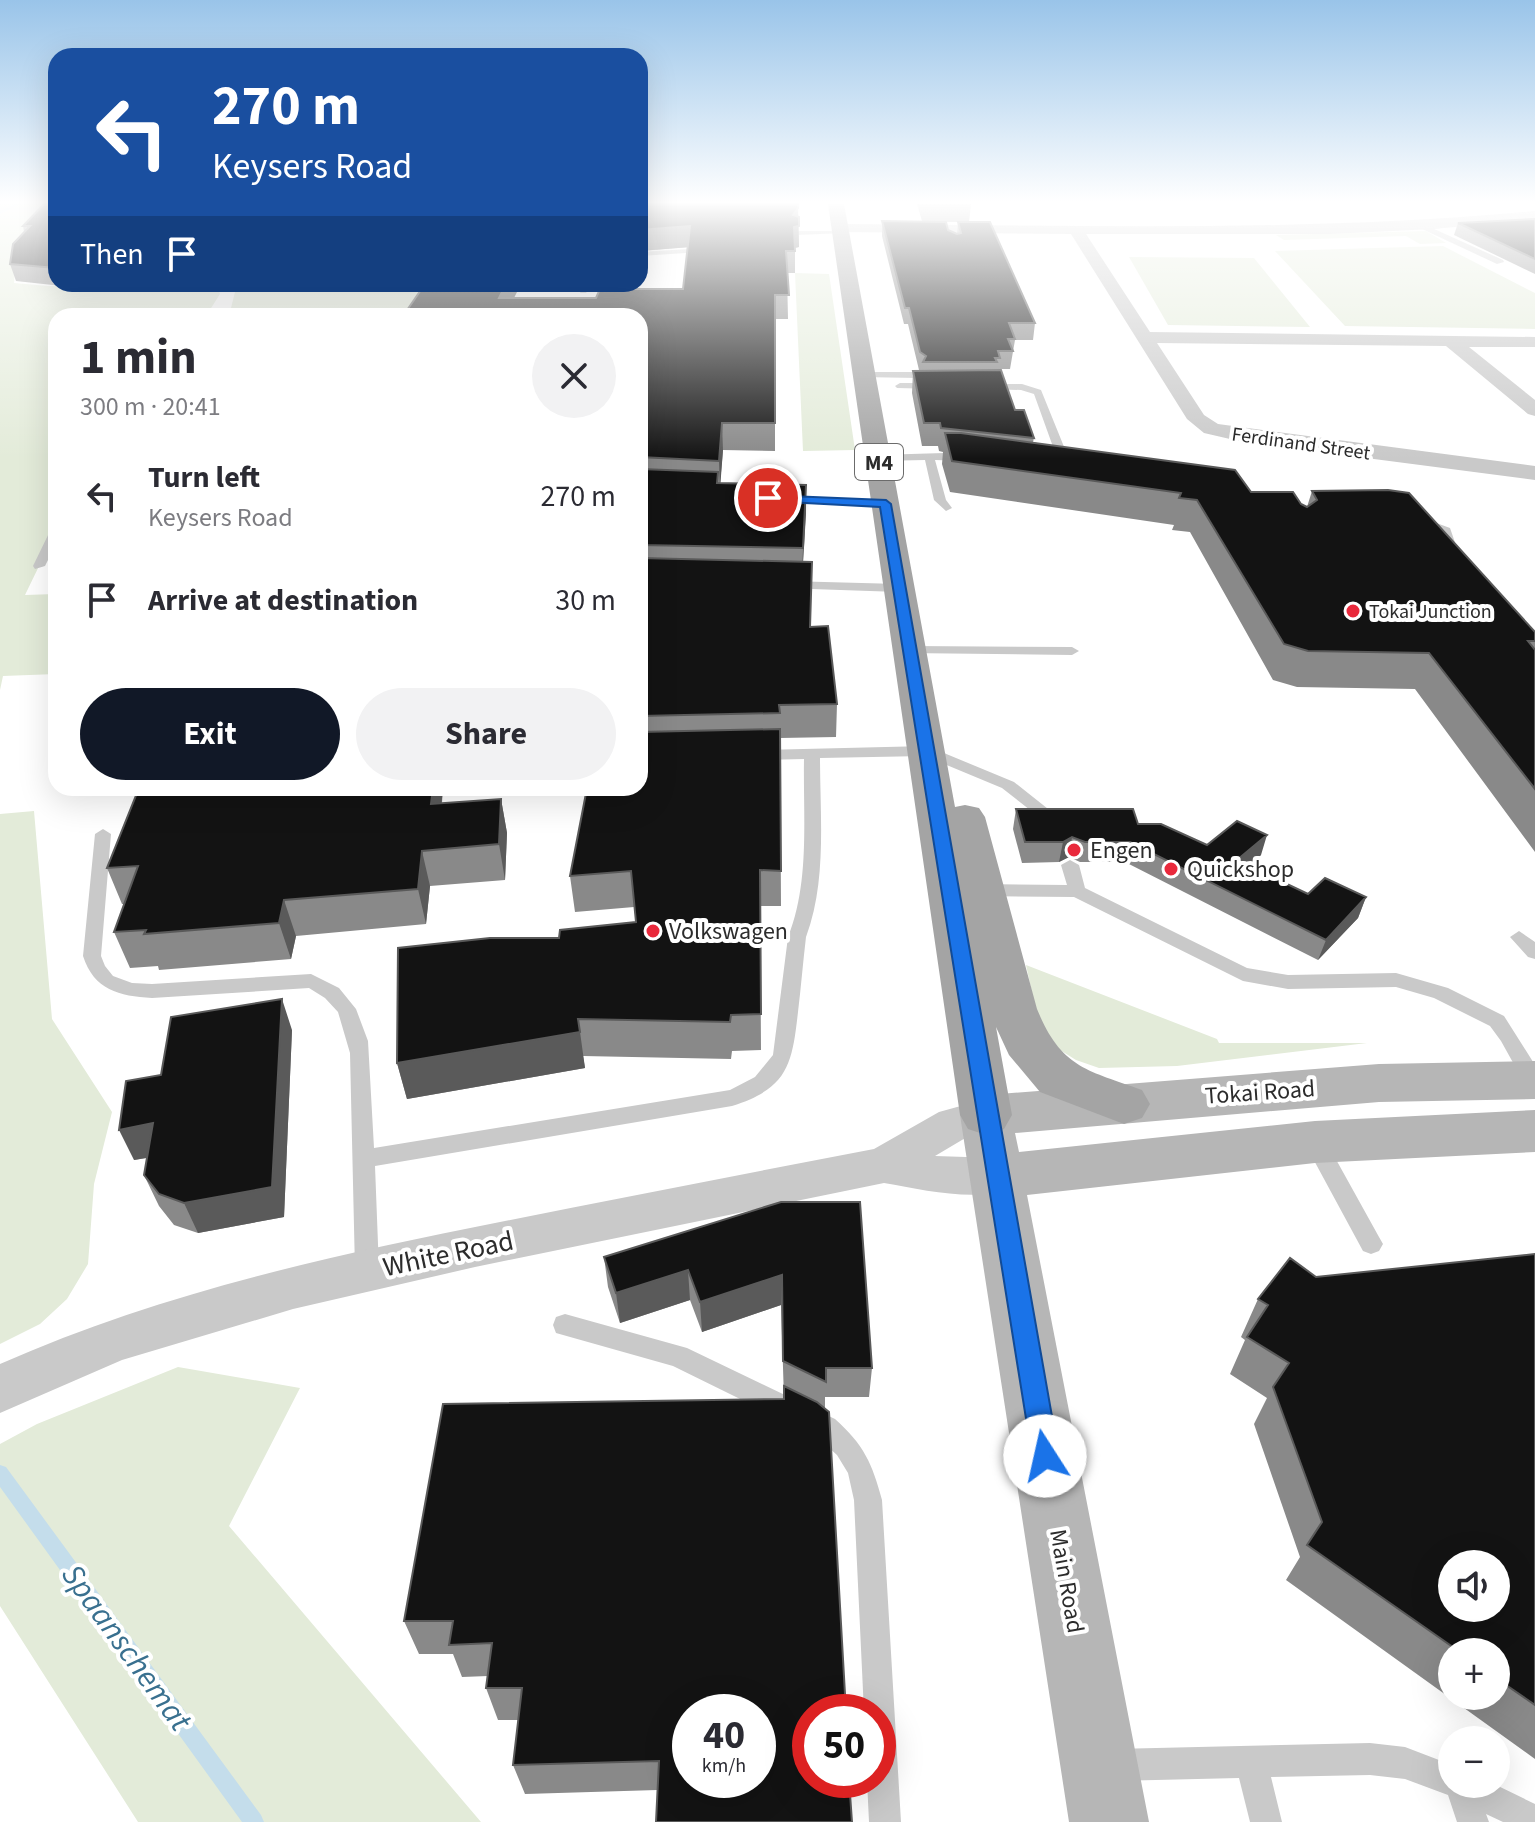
<!DOCTYPE html>
<meta charset="utf-8">
<style>
body{margin:0;font-family:"Source Sans 3",sans-serif;background:#f2f2f3;color:#2b2b33;height:100vh;display:flex;flex-direction:column;font-size:30px;white-space:nowrap}
*{box-sizing:border-box;margin:0}
p{font-size:26px;color:#7c7c81}
.icon{flex:none;width:44px;height:44px;fill:none;stroke:currentColor;stroke-width:2;stroke-linecap:round;stroke-linejoin:round}
.map{position:relative;flex:1;overflow:hidden}
.details{position:absolute;left:48px;top:308px;width:600px;height:488px;display:flex;flex-direction:column;background:#fff;border-radius:24px;box-shadow:0 8px 32px #0002}
.details>*{flex:none}
.guide{position:absolute;left:48px;top:48px;width:600px;height:244px;border-radius:24px;box-shadow:0 8px 32px #0002;background:#1a4fa0;color:#fff;overflow:hidden}
.tools{position:absolute;left:1438px;top:1550px;display:grid;gap:16px}
.tools a{display:grid;place-items:center;width:72px;height:72px;border-radius:50%;background:#fff;box-shadow:0 8px 32px #0002;font-size:40px}
.speed{position:absolute;left:672px;top:1694px;display:flex;gap:16px;font-size:40px;font-weight:700;text-align:center}
.speed>*{display:grid;place-content:center;width:104px;height:104px;border-radius:50%;background:#fff;box-shadow:0 8px 32px #0002;line-height:1}
.speed small{font-size:20px;font-weight:400}
.speed .limit{border:12px solid #d22;background:#fff;color:#111}
.pin{position:absolute;display:grid;place-items:center;width:68px;height:68px;color:#fff;margin:-34px;border:4px solid #fff;border-radius:50%;box-shadow:0 2px 8px #0007}
.me{position:absolute;width:88px;margin:-44px;rotate:350deg;stroke-linejoin:round;filter:drop-shadow(0 0 6px #0008)}
.turn{display:flex;align-items:center;gap:28px;height:168px;padding:0 32px;font-size:36px}
.turn .icon{width:104px;height:104px;stroke-width:2.5}
.turn b{display:block;font-size:56px;line-height:68px}
.then{display:flex;align-items:center;height:76px;padding:0 32px;background:#0003;gap:16px;font-size:30px}
.round{display:grid;place-items:center;flex:none;width:84px;height:84px;border-radius:42px;background:#f2f2f3}
.head{display:flex;align-items:center;justify-content:space-between;height:136px;padding:0 32px}
h1{font-size:48px;font-weight:700;line-height:60px}
.button{display:flex;gap:16px;margin-top:auto;padding:16px 32px}
.button a{flex:1;height:92px;border-radius:48px;background:#111827;color:#fff;font-size:32px;font-weight:700;line-height:92px;text-align:center}
.button a+a{background:#f2f2f3;color:#2b2b33}
ul{padding:0;list-style:none}
li{display:flex;align-items:center;gap:24px;height:104px;padding:0 32px}
li div{flex:1}
li b{display:block;font-size:30px}
li em{font-style:normal}
.map>svg:first-child{display:block}
</style>
<div class="map">
<svg width="1535" height="1822" viewBox="0 0 1535 1822">
<rect width="100%" height="100%" fill="#fff"/>
<path fill="#e3ebd9" d="M0 204H56L16 259 14 283 48 286 183 284 179 292 219 291 220 294 206 316H56V531L25 595 56 594V674L3 676 0 690Z
M1426 231 1446 243 1420 244 1406 236 1284 240 1276 235Z
M1443 246 1535 293V329L1345 326 1275 251Z
M1129 257 1254 258 1310 327 1168 325Z
M795 273 829 274 855 450 803 451Z
M237 284H455L460 311 382 316H229Z
M34 811 52 1019 112 1112 94 1184 88 1264 67 1299 40 1324 0 1344V814Z
M1026 965 1217 1039 1219 1043H1367L1177 1066 1099 1068 1076 1060 1060 1050 1038 1020Z
M178 1367 300 1388 229 1526 481 1822H138L0 1606V1444L37 1424Z"/>
<g fill="none" stroke-linecap="round" stroke-linejoin="round">
<path fill="#c4ddeb" fill-rule="evenodd" d="M15 204H20L0 214V211Z
M0 1465 6 1467 261 1815 264 1822H242L0 1487Z"/>
<path fill="#c9c9c9" fill-rule="evenodd" d="M1423 224 1503 260 1504 262 1497 264 1420 228Z
M799 231H841L845 233 796 235Z
M689 249 686 253 640 256V252Z
M584 284H592L586 293H580Z
M864 372H917L922 375 917 378 861 377V373Z
M900 383H938L943 386 938 389 897 388 895 386Z
M980 384H1022L1041 390 1073 469 1071 471 1061 469 1034 394 1021 390 983 389 978 386Z
M944 453 972 458 967 461 935 460 946 500 952 508 946 511 934 500 925 460 878 461 873 458 878 455Z
M785 496 886 501 892 504 886 507 781 501 779 499Z
M1412 517H1420L1450 528 1461 560 1459 563 1449 560 1441 533 1412 523Z
M56 527V544L45 566 35 569 33 566 50 531Z
M787 581 899 584 905 588 899 592 782 588 781 585Z
M910 646 1072 647 1079 651 1072 655 905 653V647Z
M927 746 1014 782 1067 824 1065 828H1053L1002 788 925 756 820 758C820 817 827 881 806 937 803 962 801 987 798 1012 792 1065 788 1088 732 1106L375 1166 379 1270 375 1277 367 1280 359 1277 355 1270 350 1053 338 1012 325 998 309 988 152 998C119 996 94 990 83 956L95 834 103 829 111 834 101 956 105 966 113 976 132 983 152 984 311 974 339 988 356 1009 368 1041 374 1148 730 1090 755 1077 773 1055 788 937C810 882 803 817 804 759L759 760 751 755 759 750Z
M1070 860 1079 865 1085 888 1247 968 1288 975 1396 973 1448 988 1504 1016 1535 1065V1087L1526 1086 1501 1041 1490 1026 1434 998 1396 987 1288 989 1243 981 1074 897 980 896 971 890 980 884 1067 885 1061 865Z
M1519 931 1535 942V959L1528 957 1510 937Z
M1315 1133 1323 1136 1379 1237 1383 1244 1379 1251 1371 1254 1363 1251 1304 1142 1307 1136Z
M565 1314 687 1348 835 1419C864 1445 872 1463 882 1500L901 1822H869L867 1780H878V1712H864L854 1500 848 1473 837 1455 817 1437 673 1366 556 1333 553 1325 556 1317Z
M1370 1743 1405 1747 1452 1765V1784H1494L1535 1804V1822H1503L1486 1814 1489 1822H1457L1448 1795 1405 1779 1370 1775 1271 1777 1282 1822H1250L1239 1778 1114 1781 1103 1776 1098 1765 1103 1754 1114 1749Z"/>
<path fill="#c9c9c9" fill-rule="evenodd" d="M1535 211V219L1434 229 1330 234H1086L1150 332 1535 337V347H1469L1535 400V416L1528 414 1446 346 1157 343 1204 415 1218 424 1535 466V480L1243 442 1204 433 1187 419 1071 234 840 232 833 228 840 224C1071 225 1304 233 1535 211Z
M986 1099 1001 1103 1007 1115 1001 1127 967 1137 935 1156 997 1158 1013 1163 1019 1176 1013 1189C973 1202 924 1190 884 1183L475 1267 293 1309 122 1360 0 1413V1364C160 1293 329 1256 500 1222 624 1197 749 1173 874 1149L939 1112Z"/>
<path fill="#b6b6b6" fill-rule="evenodd" d="M1535 1061V1099L1379 1102 1015 1133 1019 1152 1315 1121 1535 1110V1152L1315 1163 1027 1195 1149 1822H1069L960 1115 968 1101 986 1095 1379 1064Z"/>
<path fill="#a4a4a4" fill-rule="evenodd" d="M828 204H844L955 807 965 805 979 808 985 817 1037 1009C1061 1068 1087 1070 1142 1090L1150 1104 1142 1118 1124 1124 1040 1092 1009 1055 996 1027 1012 1115 1004 1129 986 1135 968 1129 960 1115Z"/>
</g>
<path fill="#898989" fill-rule="evenodd" d="M56 204V284H94L62 286 16 281 10 264 24 232 23 226Z
M917 204H971L969 222 1035 323 1033 340H1015L1010 369H999V370L1015 410 1034 438 1033 442 1251 492 1307 507 1312 491 1535 632V852L1415 689 1297 687 1273 680 1190 532 1172 530 1174 525 950 492 942 464 943 452 939 451 938 446H922L912 393 913 371H921L919 370 908 324H904L882 236V221H922ZM946 222H958L957 234 948 230Z
M798 217 799 247 795 248V273H787L788 319H775V451L723 450 720 484 806 485 803 562 810 627 837 704 836 737 780 738 781 906H760L761 1050 732 1051 731 1059 583 1056 585 1068 407 1099 397 1063 559 938 636 922 634 907 575 912 570 876 640 788V316L513 298H596L683 289 688 247 640 251Z
M1535 219V274L1454 235 1458 223Z
M139 788H443L442 803 501 799 507 833 505 880 430 886 426 924 296 936 291 959 159 970 158 966 130 968 114 932 124 904H122L107 868Z
M1016 809 1138 824 1207 845 1261 855 1249 866 1308 894 1366 897 1358 918 1318 960 1125 862H1080L1069 857 1059 862 1022 863 1013 829Z
M292 1030 284 1217 198 1233 174 1225 159 1206 144 1175 147 1158 134 1160 161 1075Z
M781 1202 872 1368 869 1397H825V1409L657 1790 525 1794 513 1765 518 1720H498L486 1688 488 1676 462 1677 453 1654H419L404 1621 784 1399 781 1305 702 1332 690 1300 620 1323 608 1287 604 1257Z
M1535 1254V1759L1286 1580 1300 1557 1254 1424 1267 1398 1230 1374 1245 1340 1241 1337 1258 1299 1316 1277ZM1452 1652H1496V1696H1452Z"/>
<path fill="#5a5a5a" d="M798 208 799 247 794 248 793 215Z
M690 226 691 247 640 251V230Z
M506 284H521L505 316 499 298Z
M722 423 723 450 720 489 719 461Z
M806 485V514L802 579 803 548Z
M433 788H443L438 839 431 804Z
M501 799 507 833 505 880 499 844Z
M1267 835 1261 855 1231 881 1237 860Z
M1072 837 1069 857 1059 862 1063 842Z
M422 851 430 886 426 924 418 889Z
M1366 897 1358 918 1318 960 1326 940Z
M284 900 296 936 291 959 279 923Z
M282 999 292 1030 284 1217 198 1233 184 1203Z
M580 1032 585 1068 407 1099 397 1063Z
M153 1123 168 1154 134 1160 119 1130Z
M688 1270 690 1300 620 1323 616 1293Z
M782 1275 781 1305 702 1332 700 1302Z"/>
<path fill="#131313" stroke="#5a5a5a" stroke-width="2" fill-rule="evenodd" d="M44 204H56V268L10 264 13 244 30 226H23Z
M640 204H798V208L793 215 799 217V226L794 227 795 251H786L789 295H775V423H722L719 461 640 457V316H403L425 284H506L499 298H596L600 289H683L690 226 640 230Z
M1535 219V259L1458 223Z
M882 221 946 222 948 230 957 234 961 233 958 222H990L1035 323H1009L1015 339H1008L1013 351H998L1000 358H995L997 362H923L926 356 920 352 909 308H905Z
M1001 370 1015 410H1024L1034 438 941 428 940 423H924L913 371Z
M945 433H961L1235 470 1251 492H1293L1301 504 1307 507 1317 500 1312 491 1388 490 1409 493 1535 632V641H1528L1535 650V789L1429 653 1308 651 1284 644 1197 500 1179 498 1181 493 952 461Z
M640 469 718 472 717 483 806 485 803 548 640 545Z
M640 558 812 562 810 627 828 626 837 704 779 705 780 713 640 716Z
M780 729 781 871 760 870 761 1014 731 1015 730 1022 578 1019 580 1032 397 1063 398 948 490 938H559L560 930 636 922 631 871 570 876 587 788H640V732Z
M139 788H433L431 804 501 799 499 844 422 851 418 889 284 900 279 923 144 934 146 930 114 932 138 866 107 868Z
M1016 809H1133L1138 824H1161L1207 845 1237 821 1267 835 1237 860 1308 894 1325 878 1366 897 1326 940 1130 842H1085L1072 837 1063 842H1025Z
M282 999 272 1187 184 1203 159 1194 144 1175 153 1123 119 1130 126 1081 161 1075 171 1017Z
M781 1202H860L872 1368H826V1382L783 1361 782 1275 700 1302 688 1270 616 1293 604 1257Z
M1535 1254V1705L1496 1678V1652H1460L1307 1545 1322 1522 1273 1387 1289 1363 1247 1337 1268 1305 1258 1299 1290 1258 1316 1277ZM1452 1564H1496V1608H1452Z
M784 1386 817 1402 829 1412 846 1712H810V1780H849L852 1822H656L659 1761 513 1765 522 1688H486L492 1643 449 1645 453 1621H404L443 1404 784 1399ZM690 1712H758V1780H690Z"/>
<linearGradient id="sky" x2="0" y2="1"><stop stop-color="#99c4e9"/><stop offset="0.44" stop-color="#fff"/><stop offset="1" stop-color="#fff" stop-opacity="0"/></linearGradient>
<rect width="1535" height="459" fill="url(#sky)"/>
<path fill="#1a73e8" stroke="#114b97" stroke-width="2" d="M764 495 886 500 891 504 1059 1456 1055 1465 1045 1469 1036 1465 1032 1456 880 507 768 501 764 500Z"/>
<g fill="#e9293c" stroke="#fff" stroke-width="3">
<circle cx="1353" cy="611" r="8"/>
<circle cx="1074" cy="850" r="8"/>
<circle cx="1171" cy="869" r="8"/>
<circle cx="653" cy="931" r="8"/>
</g>
<g text-anchor="middle" stroke-width="8" stroke-linejoin="round" paint-order="stroke">
<g font-size="20" fill="#2c2c2c" stroke="#fff">
<text transform="translate(1301 443) rotate(8)" y="7">Ferdinand Street</text>
</g>
<g font-size="20" fill="#2c2c2c" stroke="#fff" text-anchor="start">
<text x="1369" y="618">Tokai Junction</text>
</g>
<rect fill="#fff" stroke="#6b6b6b" stroke-width="2" x="855" y="444" width="48" height="36" rx="6"/>
<g font-size="22" font-weight="bold" fill="#2c2c2c">
<text x="879" y="470">M4</text>
</g>
<g font-size="24" fill="#2c2c2c" stroke="#fff" text-anchor="start">
<text x="1090" y="858">Engen</text>
<text x="1187" y="877">Quickshop</text>
<text x="669" y="939">Volkswagen</text>
</g>
<g font-size="24" fill="#2c2c2c" stroke="#fff">
<text transform="translate(1260 1092) rotate(-4)" y="8">Tokai Road</text>
<text transform="translate(1067 1581) rotate(80)" y="8">Main Road</text>
</g>
<g font-size="28" fill="#2c2c2c" stroke="#fff">
<text transform="translate(448 1253) rotate(-12)" y="10">White Road</text>
</g>
<g font-size="32" font-style="italic" fill="#39708f" stroke="#fff">
<text transform="translate(127 1647) rotate(54)" y="11">Spaanschemat</text>
</g>
</g>
</svg>
<div class="tools">
<a><svg class="icon" aria-label="sound" viewBox="0 0 24 24"><path d="M4 9h4l5-4v14l-5-4H4zM17 9q2 3 0 6"/></svg></a>
<a>+</a>
<a>−</a>
</div>
<div class="speed"><div>40<small>km/h</small></div><div class="limit">50</div></div>
<div class="pin" style="left:768px;top:498px;background:#d93025"><svg class="icon" aria-label="arrive" viewBox="0 0 24 24"><path d="M6 21V4h12l-3 4 3 4H6"/></svg></div>
<svg class="me" style="left:1045px;top:1456px" viewBox="-20 -20 40 40"><circle r="19" fill="#fff"/><path d="M0-13L10 11 0 6-10 11z" fill="#1a73e8"/></svg>
<div class="guide">
<div class="turn"><svg class="icon" aria-label="left" viewBox="0 0 24 24"><path d="M17 20v-9H6M10 6l-5 5 5 5"/></svg><div><b>270 m</b>Keysers Road</div></div>
<div class="then">Then<svg class="icon" aria-label="arrive" viewBox="0 0 24 24"><path d="M6 21V4h12l-3 4 3 4H6"/></svg></div>
</div>
<section class="details">
<div class="head"><div><h1>1 min</h1><p>300 m · 20:41</p></div><a class="round"><svg class="icon" aria-label="close" viewBox="0 0 24 24"><path d="M6 6l12 12M18 6L6 18"/></svg></a></div>
<ul>
<li><svg class="icon" aria-label="left" viewBox="0 0 24 24"><path d="M17 20v-9H6M10 6l-5 5 5 5"/></svg><div><b>Turn left</b><p>Keysers Road</p></div><em>270 m</em></li>
<li><svg class="icon" aria-label="arrive" viewBox="0 0 24 24"><path d="M6 21V4h12l-3 4 3 4H6"/></svg><div><b>Arrive at destination</b></div><em>30 m</em></li>
</ul>
<div class="button"><a>Exit</a><a>Share</a></div>
</section>
</div>
